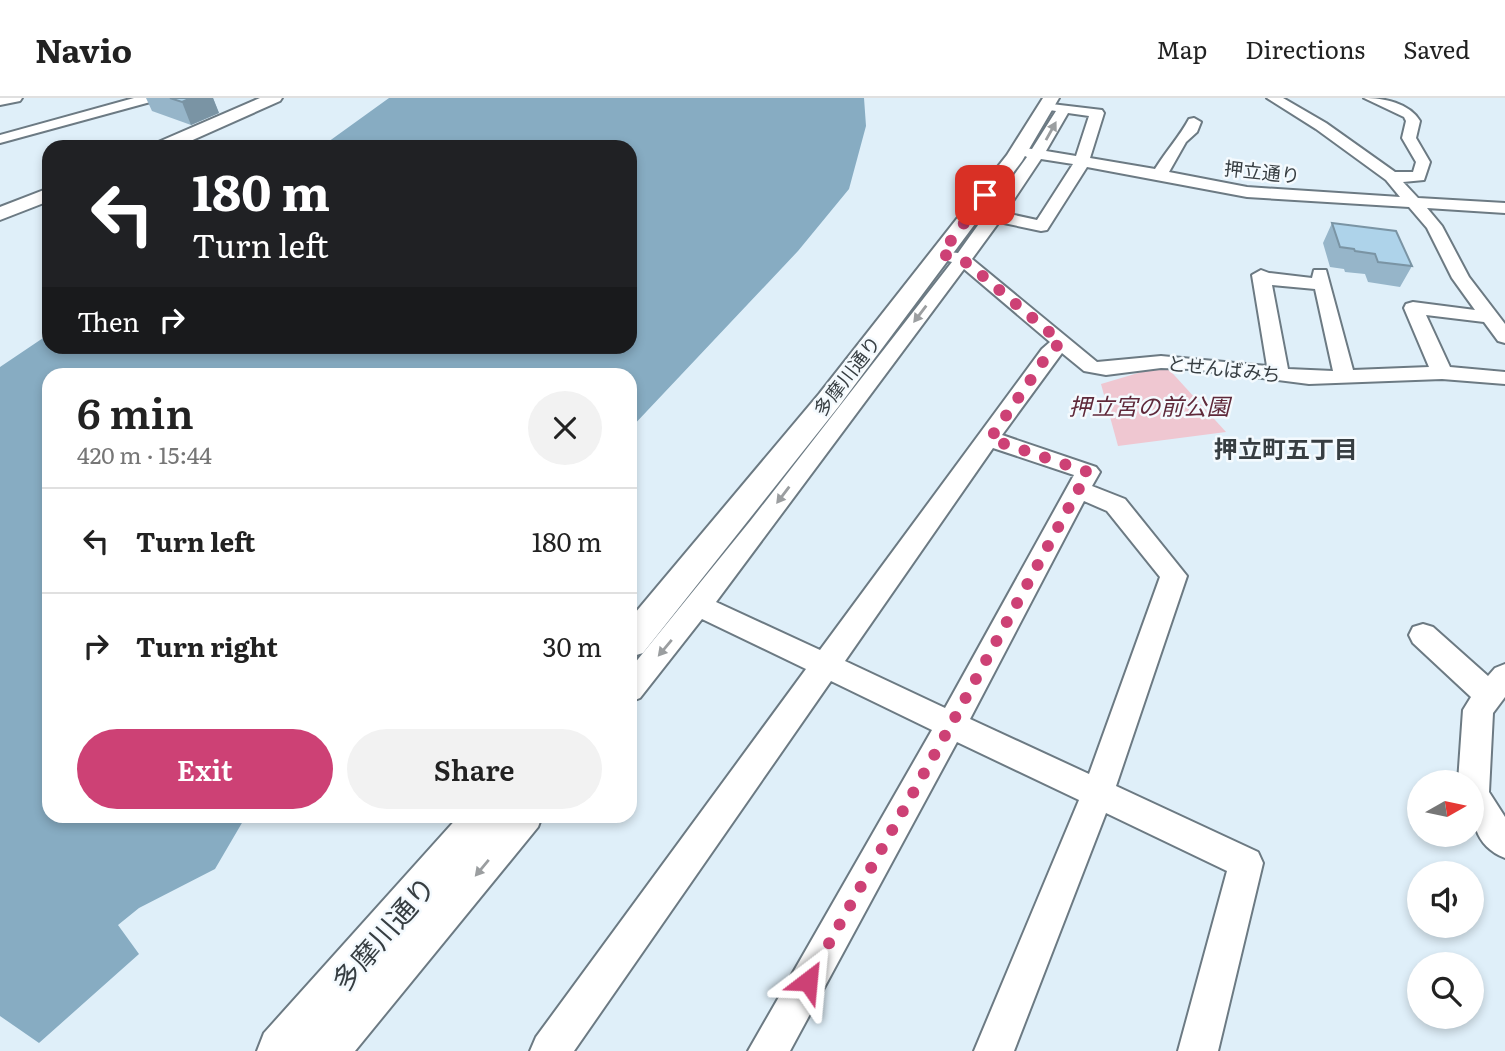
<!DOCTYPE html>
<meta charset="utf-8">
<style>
body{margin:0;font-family:Literata,"Noto Sans JP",serif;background:#f2f2f2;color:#222;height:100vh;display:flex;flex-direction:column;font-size:26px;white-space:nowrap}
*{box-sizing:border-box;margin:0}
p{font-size:23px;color:#767676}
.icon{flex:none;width:38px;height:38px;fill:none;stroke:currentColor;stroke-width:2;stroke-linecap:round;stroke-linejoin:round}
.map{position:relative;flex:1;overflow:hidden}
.panel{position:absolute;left:42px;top:270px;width:595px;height:455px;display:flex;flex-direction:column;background:#fff;border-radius:21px;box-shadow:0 4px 10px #0003}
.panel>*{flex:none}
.hud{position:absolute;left:42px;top:42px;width:595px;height:214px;border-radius:21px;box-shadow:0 4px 10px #0003;background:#202124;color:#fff;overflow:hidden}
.needle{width:46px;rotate:81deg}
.buttons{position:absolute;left:1407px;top:672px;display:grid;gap:14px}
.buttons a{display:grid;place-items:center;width:77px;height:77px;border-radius:50%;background:#fff;box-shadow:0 4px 10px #0003;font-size:35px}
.pin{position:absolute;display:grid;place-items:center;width:60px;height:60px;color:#fff;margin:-30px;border-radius:14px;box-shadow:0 4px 10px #0006}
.me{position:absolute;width:77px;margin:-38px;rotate:29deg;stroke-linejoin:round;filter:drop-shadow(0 0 5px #0008)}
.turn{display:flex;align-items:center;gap:24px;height:147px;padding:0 35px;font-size:32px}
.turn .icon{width:91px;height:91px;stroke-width:2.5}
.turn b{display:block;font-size:49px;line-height:60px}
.then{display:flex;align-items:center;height:66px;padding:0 35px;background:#0003;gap:14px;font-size:26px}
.round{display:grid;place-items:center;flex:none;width:74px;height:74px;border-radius:37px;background:#f2f2f2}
.head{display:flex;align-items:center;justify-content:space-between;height:119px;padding:0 35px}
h1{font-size:42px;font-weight:600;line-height:52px}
.button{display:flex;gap:14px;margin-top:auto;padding:14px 35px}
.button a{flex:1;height:80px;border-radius:42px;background:#cd4175;color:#fff;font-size:28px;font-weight:600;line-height:80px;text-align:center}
.button a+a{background:#f2f2f2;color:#222}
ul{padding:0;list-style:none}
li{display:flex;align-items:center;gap:21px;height:105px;padding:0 35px;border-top:2px solid #e0e0e0}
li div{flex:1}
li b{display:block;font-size:26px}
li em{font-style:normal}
header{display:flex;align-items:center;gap:42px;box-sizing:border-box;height:98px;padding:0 35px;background:#fff;border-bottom:2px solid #e0e0e0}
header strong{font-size:33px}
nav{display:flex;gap:38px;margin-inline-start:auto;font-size:24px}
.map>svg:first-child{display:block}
</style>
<header>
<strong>Navio</strong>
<nav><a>Map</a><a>Directions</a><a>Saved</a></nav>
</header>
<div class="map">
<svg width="1505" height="953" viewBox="0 0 1505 953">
<rect width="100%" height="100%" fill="#dfeff9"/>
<path fill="#efc7d1" d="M1165 267 1226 334 1118 348 1101 286Z"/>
<path fill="#87acc2" d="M389 0H864L866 28 849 91 798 153 630 331V276H49V718H246L215 771 139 810 118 827 139 856 39 945 0 918V269L49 236V248H630V49H321Z"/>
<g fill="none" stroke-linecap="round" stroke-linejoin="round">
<g stroke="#6c7a83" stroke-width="4">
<path id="minor" d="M134 0H156L154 3 0 45V37Z
M1267 0H1283L1326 25 1395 74H1413L1416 64 1402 40 1406 23 1404 19 1364 0C1384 0 1409 5 1420 23L1416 40 1430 64 1424 82 1403 84 1418 100 1505 105V115L1427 110 1442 128 1469 179 1505 226V245L1498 243 1484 224 1426 217 1450 269 1505 274V286L1442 281 1309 286 1191 271 1161 270 1106 277 1084 273 1062 255 1002 337 1096 369 1100 374 1092 388 1125 401 1187 478 1116 688 1258 754 1263 765 1218 953H1178L1227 773 1106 715 1014 953H974L1079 702 957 644 790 953H748L932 632 831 583 574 953H530L536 939 806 571 702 521 640 600 630 604V571L751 422 952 164 940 161 937 157 940 153 958 155 1027 59 1017 54 1024 50 1032 51 1056 13 1043 11V5L1102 12 1104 15 1090 60 1155 71C1166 53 1180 38 1189 21L1194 20 1201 24 1197 34 1186 44 1169 74 1247 89 1400 99 1386 82 1316 31ZM1068 15 1089 18 1076 58 1046 53ZM1041 61 1073 66 1037 122 1005 115ZM1087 69 1247 99 1409 109 1427 130 1452 180 1475 212 1413 204 1406 206 1404 210 1429 269 1353 272 1326 172H1314L1312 180 1269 175 1261 172 1252 177 1267 268 1161 258 1097 264 972 161 999 124 1041 133 1047 132ZM964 171 1050 244 1042 251 820 552 716 504ZM1272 187 1315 191 1333 273 1288 271ZM993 350 1074 377 945 610 845 563ZM1084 403 1107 413 1160 479 1089 676 970 621Z
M1423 526 1433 529 1488 578 1495 570 1505 566V599L1493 615 1489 694 1505 719V760C1470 746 1472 716 1472 684H1458L1463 612 1471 599 1413 545 1409 537 1413 529Z
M506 718H542L538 729 355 953H310L316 939Z"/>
</g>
<g stroke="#6c7a83" stroke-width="4">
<path id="tertiary" d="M0 0H22L20 3 0 7Z
M260 0H282L280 3 177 49H153L156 45Z
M1043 0H1059L1022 63 839 308 643 555 630 559V521L819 296 1007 57Z
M49 90V103L0 122V109Z
M459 718H506L500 731 314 953H257L264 935Z"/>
</g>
<use href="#minor" fill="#fff" fill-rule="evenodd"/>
<use href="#tertiary" fill="#fff" fill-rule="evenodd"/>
</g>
<path fill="#96b5c9" d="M146 0H213L219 15 191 27 152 13Z
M1332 125 1412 168 1400 189 1368 184 1365 176 1345 174 1344 171 1330 169 1323 145Z"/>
<path fill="#7a94a4" d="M191 0H213L219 15 191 27 182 4Z"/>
<path fill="#aed3ea" stroke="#7a94a4" stroke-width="2" d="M170 0H191L182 4Z
M1332 125 1396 133 1412 168 1378 164 1375 156 1355 153 1354 151 1340 149Z"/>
<defs><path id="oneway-solid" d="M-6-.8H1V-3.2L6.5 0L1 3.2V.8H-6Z" transform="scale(1.75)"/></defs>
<g fill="#9b9ea0">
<use href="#oneway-solid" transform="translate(1051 33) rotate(-61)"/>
<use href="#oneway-solid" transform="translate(920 216) rotate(127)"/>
<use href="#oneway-solid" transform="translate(783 397) rotate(127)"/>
<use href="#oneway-solid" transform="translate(665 550) rotate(130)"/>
<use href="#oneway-solid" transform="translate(482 770) rotate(130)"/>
</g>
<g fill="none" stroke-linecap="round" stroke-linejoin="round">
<path stroke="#cd4175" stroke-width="12" stroke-dasharray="0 21.6" d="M808 883 952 625 1088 374 990 341 1049 255 1061 244 972 169 961 161 941 156 985 97"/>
</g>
<g text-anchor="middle" stroke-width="5" stroke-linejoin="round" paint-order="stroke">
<g font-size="19" fill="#373e42" stroke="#f4fafe">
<text transform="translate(1262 74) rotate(6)" y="7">押立通り</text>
<text transform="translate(1224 271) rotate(6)" y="7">とせんばみち</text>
<text transform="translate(847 278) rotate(-52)" y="7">多摩川通り</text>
</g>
<g font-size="23" font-style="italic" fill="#5f293a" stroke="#f4fafe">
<text x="1149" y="317">押立宮の前公園</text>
</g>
<g font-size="24" font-weight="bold" fill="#373e42" stroke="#f4fafe">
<text x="1286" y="360">押立町五丁目</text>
</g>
<g font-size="28" fill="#373e42" stroke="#f4fafe">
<text transform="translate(384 836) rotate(-49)" y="10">多摩川通り</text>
</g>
</g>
</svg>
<div class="buttons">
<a><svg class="needle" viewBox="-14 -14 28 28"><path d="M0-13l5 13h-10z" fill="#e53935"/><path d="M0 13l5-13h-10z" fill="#767676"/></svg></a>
<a><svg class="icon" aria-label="sound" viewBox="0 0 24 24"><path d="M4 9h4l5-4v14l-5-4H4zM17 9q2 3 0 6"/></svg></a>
<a><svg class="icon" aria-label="search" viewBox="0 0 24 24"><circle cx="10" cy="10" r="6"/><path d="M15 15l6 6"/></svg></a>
</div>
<div class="pin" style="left:985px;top:97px;background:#d93025"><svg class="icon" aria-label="arrive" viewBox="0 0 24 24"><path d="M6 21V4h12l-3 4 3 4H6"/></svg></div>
<svg class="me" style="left:808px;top:883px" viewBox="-20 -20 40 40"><path d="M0-17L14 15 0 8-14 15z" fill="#cd4175" stroke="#fff" stroke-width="4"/></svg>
<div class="hud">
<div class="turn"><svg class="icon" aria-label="left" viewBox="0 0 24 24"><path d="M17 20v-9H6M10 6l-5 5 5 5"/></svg><div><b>180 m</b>Turn left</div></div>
<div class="then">Then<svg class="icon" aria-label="right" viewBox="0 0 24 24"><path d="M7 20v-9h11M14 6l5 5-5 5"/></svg></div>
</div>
<section class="panel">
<div class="head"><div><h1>6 min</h1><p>420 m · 15:44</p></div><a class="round"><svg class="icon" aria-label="close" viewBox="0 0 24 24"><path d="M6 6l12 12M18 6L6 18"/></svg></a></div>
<ul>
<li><svg class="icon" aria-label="left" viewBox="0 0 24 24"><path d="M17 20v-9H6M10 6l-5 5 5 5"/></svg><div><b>Turn left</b></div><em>180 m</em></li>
<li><svg class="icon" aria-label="right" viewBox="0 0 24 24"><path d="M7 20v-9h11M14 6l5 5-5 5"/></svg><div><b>Turn right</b></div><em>30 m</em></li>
</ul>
<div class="button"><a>Exit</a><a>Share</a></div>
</section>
</div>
